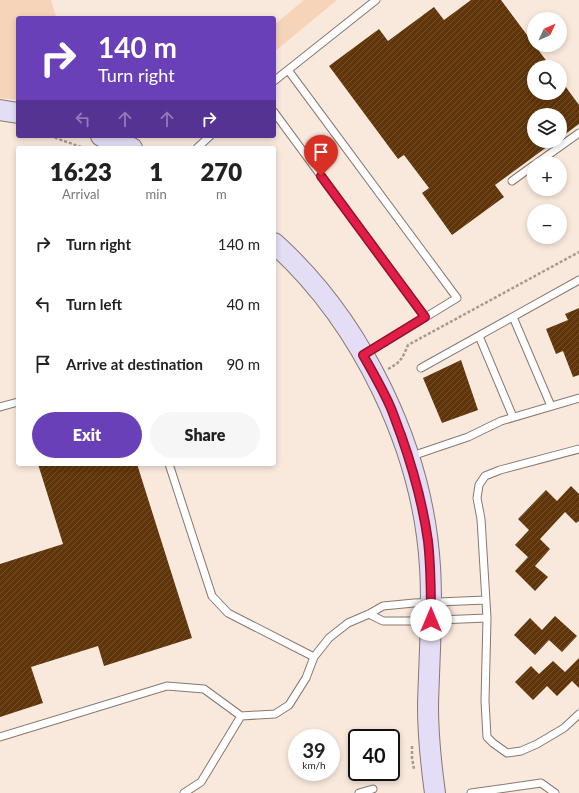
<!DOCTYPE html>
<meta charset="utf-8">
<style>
body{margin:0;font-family:Lato,sans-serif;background:#f6f6f6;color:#222;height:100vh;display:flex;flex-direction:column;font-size:15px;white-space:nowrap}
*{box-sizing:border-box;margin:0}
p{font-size:13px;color:#767676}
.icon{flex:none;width:22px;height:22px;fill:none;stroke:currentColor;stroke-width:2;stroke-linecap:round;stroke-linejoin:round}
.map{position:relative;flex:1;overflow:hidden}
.panel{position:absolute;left:16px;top:146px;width:260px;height:320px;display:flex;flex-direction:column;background:#fff;border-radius:4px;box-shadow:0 2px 6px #0003}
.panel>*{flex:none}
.hud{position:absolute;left:16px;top:16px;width:260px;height:122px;border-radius:4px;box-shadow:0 2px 6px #0003;background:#6a40b8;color:#fff;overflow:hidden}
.needle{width:26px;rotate:46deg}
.controls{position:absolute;left:527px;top:12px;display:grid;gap:8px}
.controls a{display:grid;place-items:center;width:40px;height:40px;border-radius:50%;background:#fff;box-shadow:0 2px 6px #0003;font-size:20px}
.speed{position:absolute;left:288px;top:729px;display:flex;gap:8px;font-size:20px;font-weight:700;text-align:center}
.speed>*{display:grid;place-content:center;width:52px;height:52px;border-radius:50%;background:#fff;box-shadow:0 2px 6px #0003;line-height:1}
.speed small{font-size:10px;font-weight:400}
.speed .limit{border:2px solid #111;border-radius:6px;background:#fff;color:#111}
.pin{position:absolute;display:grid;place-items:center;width:34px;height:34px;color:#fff;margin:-41px -17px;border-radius:50% 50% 50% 0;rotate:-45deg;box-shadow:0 0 4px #0007}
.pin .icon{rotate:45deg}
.me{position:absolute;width:44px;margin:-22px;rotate:0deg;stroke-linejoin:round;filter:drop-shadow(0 0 3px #0008)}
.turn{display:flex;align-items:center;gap:14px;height:84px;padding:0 16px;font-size:18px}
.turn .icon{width:52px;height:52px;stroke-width:2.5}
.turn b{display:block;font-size:28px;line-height:34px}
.lanes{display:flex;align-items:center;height:38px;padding:0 16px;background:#0003;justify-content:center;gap:20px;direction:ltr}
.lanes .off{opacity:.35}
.eta{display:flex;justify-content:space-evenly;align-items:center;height:68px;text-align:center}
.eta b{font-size:24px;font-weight:800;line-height:28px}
.action{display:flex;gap:8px;margin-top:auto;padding:8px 16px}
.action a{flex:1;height:46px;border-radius:24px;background:#6a40b8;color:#fff;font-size:16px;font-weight:800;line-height:46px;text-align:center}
.action a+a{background:#f6f6f6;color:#222}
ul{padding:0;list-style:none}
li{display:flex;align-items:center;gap:12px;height:60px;padding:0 16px}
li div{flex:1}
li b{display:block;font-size:15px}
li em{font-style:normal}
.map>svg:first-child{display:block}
</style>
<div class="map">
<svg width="579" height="793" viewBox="0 0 579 793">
<defs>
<pattern id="building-hatch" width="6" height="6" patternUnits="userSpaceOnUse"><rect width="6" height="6" fill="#5f3509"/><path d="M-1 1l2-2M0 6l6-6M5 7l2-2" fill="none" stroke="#72502d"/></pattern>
</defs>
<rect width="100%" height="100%" fill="#f9e9dd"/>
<path fill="#f6d4b9" d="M0 0H51L56 16 58 18H18V100L0 98Z
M304 0H337L274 52V25Z"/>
<path fill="url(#building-hatch)" d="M471 0H501L551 67H534V93H560V79L579 105V124L560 138V115H534V141H555L495 185 504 197 452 235 422 193 429 188 404 155 398 159 329 66 379 29 388 41 434 7 444 20Z
M579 308V375L573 377 563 351 556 354 546 329 568 320 565 314Z
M461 360 478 410 442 423 423 378Z
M38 464H137L192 638 104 666 98 646 31 667 43 703 0 717V564L63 544Z
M571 486 579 494V521L576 523 565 512 540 539 550 549 535 566 548 577 535 591 515 571 528 557 515 545 529 530 518 519 546 490 557 501Z
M555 616 577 636 562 652 549 640 535 655 514 635 530 618 542 630Z
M579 658V688L572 681 557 696 547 686 533 700 515 682 531 666 539 674 553 661 565 672Z"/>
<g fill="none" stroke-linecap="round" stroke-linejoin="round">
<g stroke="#87796f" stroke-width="9">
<path id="lane" d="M288 70 457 298 365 354
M274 81 376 0
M274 112 425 317
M197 148 210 136
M537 163 579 133
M512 181 534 165
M513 317 551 406
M479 336 513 417
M421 368 579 280
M0 407 18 402
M579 449 500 470 485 476 479 485 477 498 481 519 487 618 485 701 487 737 493 743 507 753 521 751 537 744 564 728 579 714
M409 457 468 437 501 421 579 398
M169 464 212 596 228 613 314 657
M369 614 383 621H414L487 618
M0 737 167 686 204 689 241 716
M184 793 201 782 241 716 275 714 289 705 306 678 314 657 329 638 348 623 369 614 383 606 414 603 486 600
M359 793 373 789
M471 793 541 783 555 793"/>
</g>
<g stroke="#87796f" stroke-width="22">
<path id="secondary" d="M0 110 18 113
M101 136 132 148
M274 243C362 322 423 449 430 567 433 613 429 660 428 706 428 735 431 764 435 793"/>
</g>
<path stroke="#a59a90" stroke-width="2.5" stroke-dasharray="3 2" stroke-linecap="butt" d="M50 136 84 148
M388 369C401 362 402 359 408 345L579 252
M412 746V758L414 769"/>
<use href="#lane" stroke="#fff" stroke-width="7"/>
<use href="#secondary" stroke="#e3ddf5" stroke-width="20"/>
</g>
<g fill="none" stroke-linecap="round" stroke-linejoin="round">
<g stroke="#92132f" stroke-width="10">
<path id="route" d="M321 176 425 317 363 355C372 371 382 388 390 406 394 415 397 425 401 435 413 469 423 505 428 541 431 567 431 594 431 620"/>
</g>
<use href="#route" stroke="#e11d48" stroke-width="7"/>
</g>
</svg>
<div class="controls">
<a><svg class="needle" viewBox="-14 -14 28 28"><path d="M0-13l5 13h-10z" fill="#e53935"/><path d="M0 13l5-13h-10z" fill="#767676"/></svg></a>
<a><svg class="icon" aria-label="search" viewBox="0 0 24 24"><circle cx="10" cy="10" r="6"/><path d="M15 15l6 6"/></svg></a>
<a><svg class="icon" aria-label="layers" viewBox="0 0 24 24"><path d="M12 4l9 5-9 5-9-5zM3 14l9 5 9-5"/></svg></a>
<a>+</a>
<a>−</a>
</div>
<div class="speed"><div>39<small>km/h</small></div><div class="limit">40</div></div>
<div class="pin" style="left:321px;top:176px;background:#d93025"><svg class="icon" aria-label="arrive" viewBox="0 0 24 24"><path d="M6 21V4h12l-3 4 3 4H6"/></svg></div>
<svg class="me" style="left:431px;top:620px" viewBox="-20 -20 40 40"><circle r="19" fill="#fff"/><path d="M0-13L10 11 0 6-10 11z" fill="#e11d48"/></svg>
<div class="hud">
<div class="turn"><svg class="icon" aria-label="right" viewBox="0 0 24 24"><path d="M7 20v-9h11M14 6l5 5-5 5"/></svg><div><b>140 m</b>Turn right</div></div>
<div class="lanes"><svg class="icon off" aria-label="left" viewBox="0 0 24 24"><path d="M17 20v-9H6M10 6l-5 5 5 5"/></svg><svg class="icon off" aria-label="ahead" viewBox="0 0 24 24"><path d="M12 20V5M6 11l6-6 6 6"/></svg><svg class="icon off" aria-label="ahead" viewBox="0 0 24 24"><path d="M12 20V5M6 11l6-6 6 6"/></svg><svg class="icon" aria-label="right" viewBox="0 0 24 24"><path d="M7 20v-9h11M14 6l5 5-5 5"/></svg></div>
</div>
<section class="panel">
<div class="eta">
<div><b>16:23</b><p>Arrival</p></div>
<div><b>1</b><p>min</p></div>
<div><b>270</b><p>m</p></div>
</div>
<ul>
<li><svg class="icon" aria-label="right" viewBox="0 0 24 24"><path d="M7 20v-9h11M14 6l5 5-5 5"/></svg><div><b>Turn right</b></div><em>140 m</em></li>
<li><svg class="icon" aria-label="left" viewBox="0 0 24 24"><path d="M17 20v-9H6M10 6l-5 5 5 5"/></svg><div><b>Turn left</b></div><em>40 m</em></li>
<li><svg class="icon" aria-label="arrive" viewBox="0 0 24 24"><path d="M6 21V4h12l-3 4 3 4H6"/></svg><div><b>Arrive at destination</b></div><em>90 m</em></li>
</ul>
<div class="action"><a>Exit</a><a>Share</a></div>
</section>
</div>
